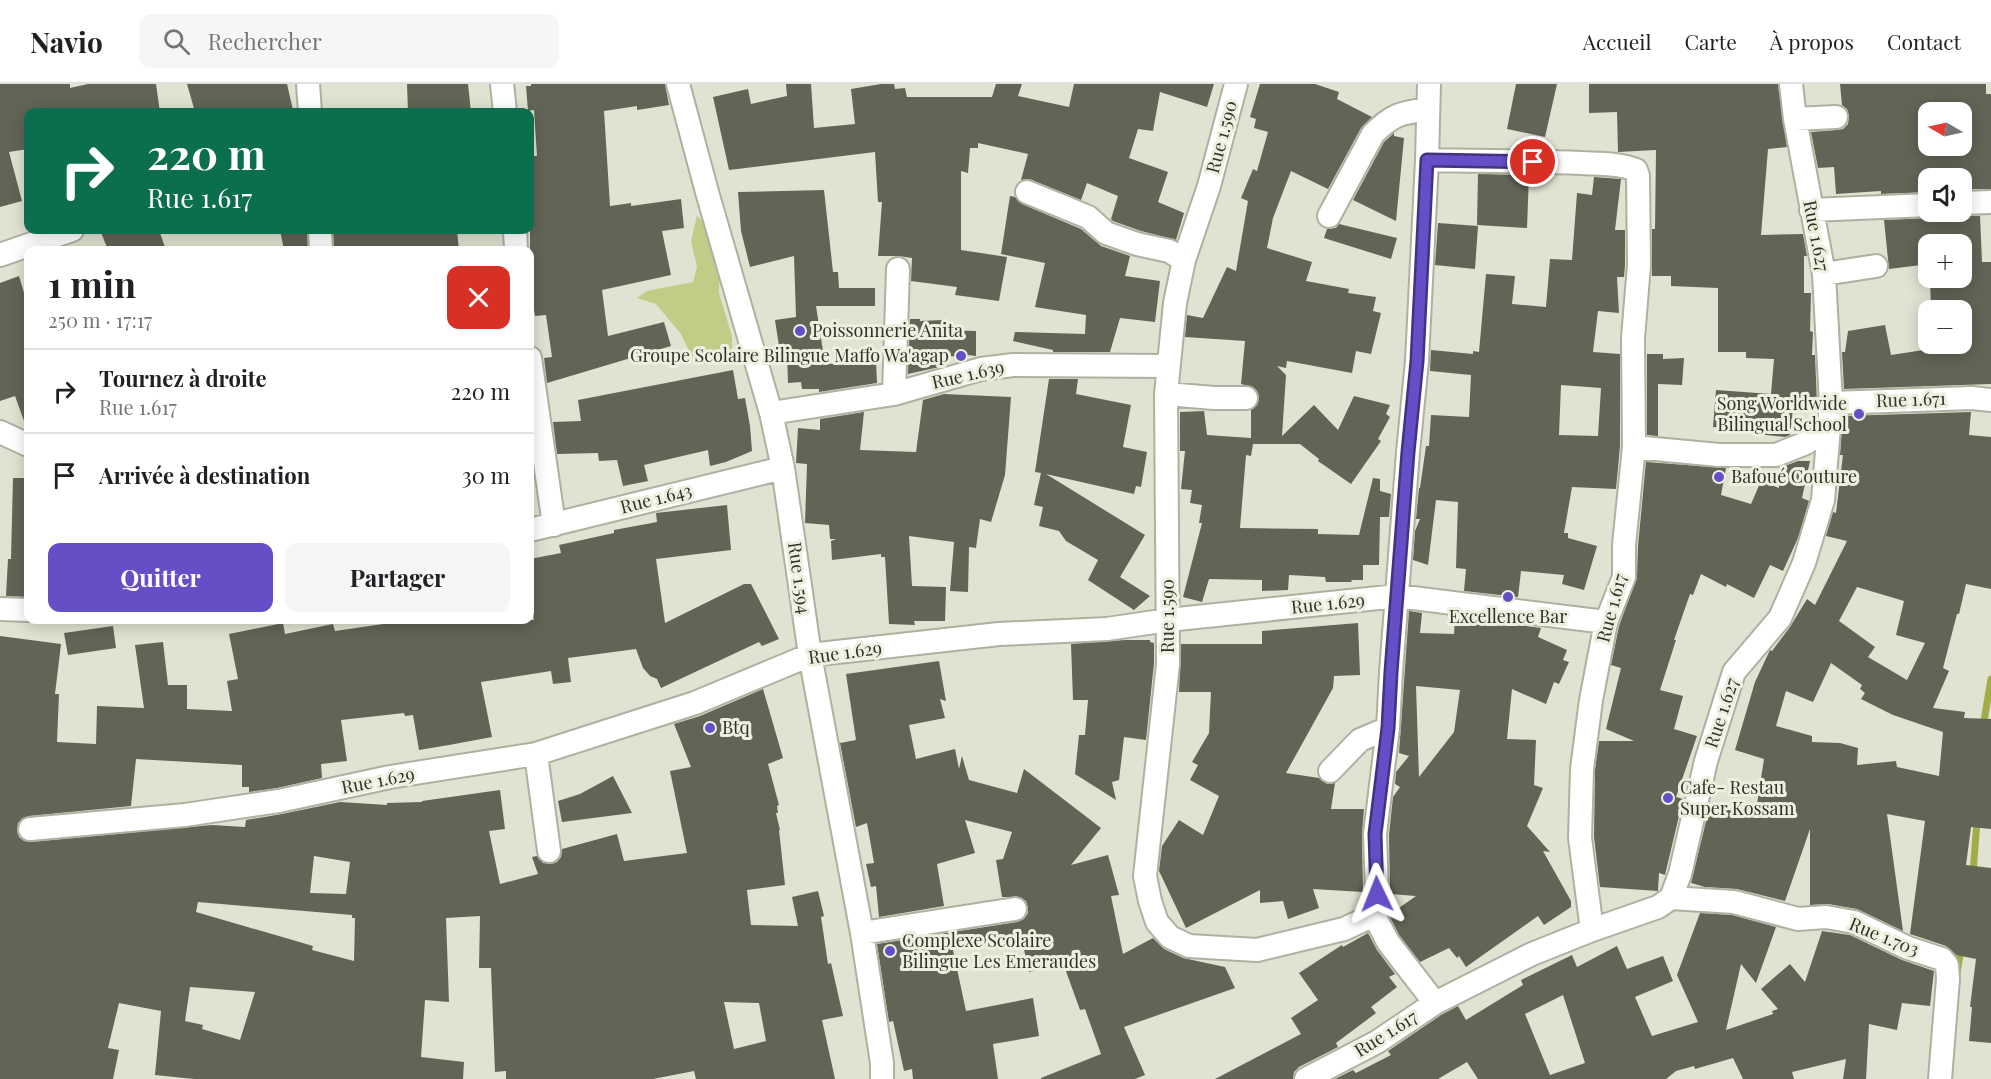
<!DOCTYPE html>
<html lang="fr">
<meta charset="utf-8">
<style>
body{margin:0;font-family:"Playfair Display",serif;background:#f6f6f6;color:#202124;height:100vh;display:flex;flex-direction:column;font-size:22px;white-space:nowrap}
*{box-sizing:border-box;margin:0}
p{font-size:20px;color:#757577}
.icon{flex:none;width:33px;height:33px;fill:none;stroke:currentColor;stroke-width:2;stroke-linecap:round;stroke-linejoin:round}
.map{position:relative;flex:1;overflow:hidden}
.panel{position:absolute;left:24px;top:162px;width:510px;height:378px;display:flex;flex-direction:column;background:#fff;border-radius:12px;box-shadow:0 3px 15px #0003}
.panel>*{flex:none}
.guide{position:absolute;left:24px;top:24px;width:510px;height:126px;border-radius:12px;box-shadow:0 3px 15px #0003;background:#0b6e4f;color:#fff;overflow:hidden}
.needle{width:39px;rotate:279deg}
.buttons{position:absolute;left:1918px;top:18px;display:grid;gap:12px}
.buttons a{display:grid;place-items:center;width:54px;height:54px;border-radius:12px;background:#fff;box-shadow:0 3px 15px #0003;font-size:30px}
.pin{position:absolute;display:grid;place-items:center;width:51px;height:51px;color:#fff;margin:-26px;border:3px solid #fff;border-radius:50%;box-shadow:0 2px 6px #0007}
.me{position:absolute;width:66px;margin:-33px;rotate:358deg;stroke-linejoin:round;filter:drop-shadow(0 0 4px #0008)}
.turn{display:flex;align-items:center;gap:21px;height:126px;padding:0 24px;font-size:27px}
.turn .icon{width:78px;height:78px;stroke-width:2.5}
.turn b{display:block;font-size:42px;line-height:51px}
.round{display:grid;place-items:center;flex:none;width:63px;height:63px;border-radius:12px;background:#f6f6f6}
.overview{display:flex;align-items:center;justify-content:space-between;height:102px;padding:0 24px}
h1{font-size:36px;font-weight:700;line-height:45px}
.action{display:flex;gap:12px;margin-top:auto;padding:12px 24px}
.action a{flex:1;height:69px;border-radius:12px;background:#664ec7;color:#fff;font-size:24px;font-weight:700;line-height:69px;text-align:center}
.action a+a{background:#f6f6f6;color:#202124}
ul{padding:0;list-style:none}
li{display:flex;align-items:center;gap:18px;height:84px;padding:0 24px;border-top:2px solid #e0e0e0}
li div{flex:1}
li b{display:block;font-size:22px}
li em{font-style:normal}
header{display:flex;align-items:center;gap:36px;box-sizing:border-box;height:84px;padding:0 30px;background:#fff;border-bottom:2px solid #e0e0e0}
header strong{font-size:28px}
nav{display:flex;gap:33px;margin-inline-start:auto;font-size:21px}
.search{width:420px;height:54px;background:#f6f6f6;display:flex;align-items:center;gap:15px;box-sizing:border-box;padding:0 21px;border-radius:12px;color:#757577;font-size:22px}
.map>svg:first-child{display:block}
</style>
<header>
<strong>Navio</strong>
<div class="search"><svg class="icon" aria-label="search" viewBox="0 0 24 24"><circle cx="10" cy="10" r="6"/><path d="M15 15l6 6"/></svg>Rechercher</div>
<nav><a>Accueil</a><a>Carte</a><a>À propos</a><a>Contact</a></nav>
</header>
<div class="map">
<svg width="1991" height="995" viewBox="0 0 1991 995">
<rect width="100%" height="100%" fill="#e0e3d1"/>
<path fill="#c3cc86" d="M697 132 712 145 720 165 719 209 732 252V268L710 281 694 278 681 250 656 220 637 214 647 207 693 198 697 183 691 157Z"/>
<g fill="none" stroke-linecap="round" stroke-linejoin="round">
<path stroke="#a3ad46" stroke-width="7" d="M1983 643 1991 595
M1973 789 1977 737
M1957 889 1961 865"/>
</g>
<path fill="#626455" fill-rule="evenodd" d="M0 0H70V4L88 0H156L160 28H28V65L9 68 22 117 0 123Z
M187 0H287L293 26 271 28H195Z
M407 0H468L471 28H408Z
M531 0H665L669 21 637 26V22L604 27 610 122 631 119V122L681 115 684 144 662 147 671 191 602 206 608 252 664 238 671 262 547 299 544 274 552 273 546 231 535 232 530 202V72H537L534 26 528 27 526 2H531Z
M786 0H811L814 44 855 40 851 5 881 0H894L895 5 905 4 907 13H992L996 0H1022L1018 12 1069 23 1074 0H1214L1207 23 1160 8 1153 47 1138 45 1129 74 1168 88 1158 118 1184 129 1176 156 1141 147 1113 137 1111 135 1118 112 1087 99 1081 116 1032 96 1026 95 1021 96 1028 70 978 59V64H970L968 89 961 87V166L1007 173 999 217 955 211 957 203 911 197 912 174 899 172H878L882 118H878L875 68 729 86 713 13 748 5 751 20 787 12Z
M1260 0H1315L1339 8 1337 15 1372 33 1361 44 1328 105 1291 87 1273 134 1267 164 1312 178 1306 197 1349 205 1348 209 1376 213 1373 227 1381 229 1371 270 1356 267 1352 289 1287 277 1286 284 1277 282 1286 291 1282 352 1314 321 1338 346 1354 312 1390 321 1386 330 1390 333 1378 355 1381 357 1351 400 1318 377 1319 375 1300 360H1253L1251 372 1246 371 1240 444 1318 445V450L1359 451 1373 394 1380 395V407L1391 410 1389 433H1380L1379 481H1363V496H1351L1352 498H1326L1325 493 1289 491 1288 506 1262 507V496L1209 495 1202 518 1183 513 1202 439H1199L1202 421 1190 419 1192 406 1181 405 1185 367H1180V328L1204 327 1207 351 1251 354V326L1257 321 1259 313 1257 307 1253 303 1241 300 1245 257 1185 253 1187 231 1203 234 1227 183 1236 187 1248 117 1241 114 1253 85 1257 87 1268 48 1254 44 1256 35 1250 33Z
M1516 0H1557L1545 53 1507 45Z
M1589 0H1778L1787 63 1768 65 1761 151 1803 150 1807 172H1804V209H1811L1810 247 1813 248 1812 271H1815L1817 319V325L1793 324 1790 351 1785 353 1748 349V346L1713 343 1716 306 1771 310 1774 275 1746 274V268H1718V204L1671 202V192H1652V145H1655L1656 66 1618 68 1617 28 1589 29Z
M1840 0H1986V10H1991V105H1962V94H1929V108L1881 110V107L1836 110 1834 83 1818 84 1811 48 1837 46 1843 45 1848 40 1849 32 1847 25 1842 21ZM1929 28H1962V62H1929Z
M1394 49V52L1404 54 1396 137 1353 116 1384 58Z
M1478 90 1529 91 1527 144 1477 141Z
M1594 93 1621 95 1615 146H1625V181L1624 193H1617L1619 229 1598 227 1593 268 1620 270V362L1616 405 1572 403 1564 449H1568V454L1597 462 1584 506 1562 500 1564 491 1521 487 1518 513 1464 507 1466 485 1456 484 1458 418 1436 416 1428 481 1413 476 1415 447 1420 435H1416L1419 404H1420L1426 362H1429L1431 331 1469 333 1471 291 1430 287 1431 266 1473 270V267L1479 268 1486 190 1515 192 1512 220 1546 223 1550 175 1572 176 1577 109 1592 111ZM1561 301 1601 304 1598 352 1559 351Z
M824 106 833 188H838L839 204H875V222H816L825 280 876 278 877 299 819 308V305H802L801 298 788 299 787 268 780 269 775 236 796 233 794 172 750 183 741 147 738 108Z
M1010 112 1015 113 1022 120 1081 145 1101 162 1130 172 1125 192 1160 197 1155 238 1120 234 1110 268H1053V266L1013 257 1015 248 1085 250 1086 231 1035 223 1045 179 1001 170Z
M1941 128H1952L1962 132H1980L1982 178H1991V300L1844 305 1842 268H1845L1848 247 1885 241 1891 271 1930 265 1928 253 1929 260H1962V226H1931L1930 194H1962V160H1929V180L1889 185 1884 136 1930 134 1936 133Z
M1438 139 1478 142 1475 185 1435 181Z
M1339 140 1397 154 1391 175 1324 154 1327 145 1336 144Z
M100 146H159L166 166H108Z
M280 146H307L308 166H284Z
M333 146H343L344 149 387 146H457L459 166H334Z
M19 192 28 222V344L27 345 15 312 0 317V199Z
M910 235H920V237L943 236 945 246 976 247V272L968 271V273L945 272 944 282 908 290Z
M1647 270H1663V275L1684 274 1682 301 1658 300V352L1647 351Z
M733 286 738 315 745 314 750 342 752 367 726 378 710 382 708 366 644 381 648 397 623 402 617 376 599 377 598 369 557 370 553 338 581 337 578 316Z
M1049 295H1078L1076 310 1131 321 1123 363 1147 368 1141 403 1136 402 1134 410 1046 390 1145 451 1120 493 1150 512 1134 526 1088 496 1098 476 1066 457 1059 447 1039 442 1043 423 1034 421 1041 389 1035 388Z
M944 310 1011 313 1005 391 991 438 980 435 976 464 969 463 968 508 950 507 954 458 909 452 912 502 946 503 945 537H914L915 541 889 540 885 473H881V470L832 476 831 457 836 455H830L829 441 805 439 807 380 796 379 798 344 820 346V335L864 328 860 366 916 368 923 316Z
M1971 328 1969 351 1991 353V505L1966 500 1959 530H1957L1943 584 1949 587 1933 624 1965 628 1964 634 1991 635V745L1971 743 1966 781 1991 784V959L1969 957 1972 923H1970L1976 875 1956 871 1946 862 1910 850 1925 737 1887 730 1903 847 1857 825 1828 820 1810 821V745L1785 817 1737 805 1705 803 1691 799 1710 721 1755 733 1764 675 1735 666 1755 598 1770 566 1772 567 1790 543 1807 515 1815 521 1847 457 1826 452 1833 428 1836 429 1843 371H1840L1843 332ZM1857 503 1904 517 1896 551 1925 559 1907 596 1868 573 1875 563 1839 537ZM1831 579 1862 601 1860 605 1865 609 1861 615 1893 631 1943 648 1939 692 1897 683 1896 677 1857 681 1858 664 1840 659 1812 658V652L1776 642 1786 607 1813 618Z
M1798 377H1810L1802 414 1809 417 1798 454 1783 487 1770 481 1754 514 1727 500 1726 503 1701 490 1693 511 1690 510 1674 556H1676L1660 606 1683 612 1674 645 1697 652 1676 713 1683 715 1665 791 1659 789 1658 807 1600 803 1594 753 1595 686 1599 657H1634L1606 645 1621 584 1611 581 1619 542 1637 493 1638 462 1646 378 1726 384 1721 411 1751 420 1761 397 1779 404V384Z
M13 394H28V513L6 512 8 475H11Z
M727 421 731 466 656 475 665 539 744 500H751L779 555 762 562 759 558 661 604 657 595 650 592 643 584 636 565 568 574 571 598 553 600 551 587 481 598 492 653 449 661 419 666 413 631 405 632 404 629 341 636 347 677 321 680 322 694 277 704 249 708V703H242V681L136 675 131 722 29 732 23 734 18 739 17 747 19 753 24 757 31 758 212 741 245 743 246 736 282 730 340 718 387 721V719L422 718V717L500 706 505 745 489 747 500 800 538 790 532 773 537 772 543 779 551 780 557 778 561 773 562 765 617 750 624 777 687 769 670 687 691 683 674 640 700 632 763 605 783 674 768 680 779 721 777 722 778 729H776L780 746H779L785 801 747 806 751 841 798 842 792 813 818 807 824 832 821 833 828 880 831 879 843 932 822 936 835 995H696L694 987 653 995H506V987L495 988 491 884H479L480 832 446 834 449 918 425 916 421 973 464 978 463 995H194L155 991 161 927 119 919 108 964 119 966 113 995H0V552L61 560 55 610H59L57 658 96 660 97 622 144 624 135 561 163 558 168 601H187V625L232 627 227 597 238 595 229 550 283 539 285 550 333 540 335 547 397 538 396 536H534L530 513V475L561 469 559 461 614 449V446L657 438 656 429ZM314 772 350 778 346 810 310 809ZM198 818 352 831V834H355L354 877 312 866 313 862 196 828ZM190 903 255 908 240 956 202 945 203 941 185 937ZM724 918 759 919 766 957 734 965Z
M1409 527 1422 529 1420 549 1454 550 1455 533 1541 544 1538 553 1567 566 1563 576 1569 578 1559 600 1554 598 1546 620 1512 605 1507 655 1536 656 1534 701 1543 704 1527 742 1550 768 1543 767 1571 817V823L1544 841 1538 832 1466 883 1459 872 1457 874 1449 864 1420 878 1399 851 1389 831 1416 812 1390 810 1389 751 1393 713 1400 703 1395 700 1396 688 1409 672 1399 669ZM1416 602 1460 606 1454 648 1419 693Z
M1358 539 1360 591 1334 592 1333 604 1286 689 1319 694 1327 700 1335 699 1331 725H1364L1362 750 1363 808 1313 805 1319 824 1288 835 1283 817 1260 819V806L1186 844 1159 787 1162 762 1179 736 1203 751 1219 712 1190 696 1198 681 1192 678 1209 649 1211 608H1179L1181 560H1262V547Z
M113 542 116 564 68 571 64 549Z
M1125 556H1150V558L1154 559V579L1146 656 1124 653 1119 696 1112 698 1116 716 1075 690 1079 651H1085L1088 616H1073L1071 560Z
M939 577 946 617 940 615 945 634 909 641 916 675 955 665 959 685 962 672 969 696 1017 709 1024 685 1101 744 1071 781 1108 771 1119 811 1111 812 1123 870 1153 854 1164 865 1183 874 1225 883 1235 904 1124 943 1145 991 1135 995H1041V994L1101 970 1085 925 1080 926 1063 879 1029 888 1021 852 953 866 966 927 1033 914 1039 952 993 960 998 995H913L912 985 904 987 893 937 889 938 877 860 1017 838 1024 835 1028 829V824L1026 817 1020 813H1002L996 776 1003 775 1012 748 965 736 975 769 937 780 944 822 879 833 876 802 871 803 866 780 874 779 867 739 856 743 840 659 856 656 846 590Z
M613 692 632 729 562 738 558 717 580 710Z
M1700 829 1732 831 1776 843 1756 899 1741 880 1726 946 1773 930 1772 927 1778 925 1761 905 1790 880 1805 898 1822 847 1850 851 1902 876 1934 887 1930 922 1902 919 1897 946 1869 940 1866 995H1843L1846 975 1792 988 1794 995H1743L1733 974 1695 985 1694 982 1676 987 1666 995H1478L1467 978 1438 995H1335L1353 986 1356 989 1391 971 1388 967 1441 931 1458 922 1466 936 1523 901 1521 896 1572 871 1577 883 1617 862 1627 885 1663 872 1673 897 1635 913 1652 952 1698 938 1677 891ZM1563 911 1585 979 1550 991 1525 930Z
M1368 849 1377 866 1395 890 1389 893 1397 903 1371 923 1376 929 1336 959 1338 963 1299 983 1294 988 1293 995H1215L1301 950 1291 934 1318 916 1299 889 1342 861 1343 863Z"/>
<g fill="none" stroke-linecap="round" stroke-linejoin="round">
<g stroke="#aeb1a0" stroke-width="26">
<path id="street" d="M308 0 310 28
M502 0 505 28
M678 0 707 108 771 329 783 384 810 571 862 849 882 979V995
M1236 0 1209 102 1184 176 1175 219 1166 310 1168 580 1145 792 1150 817 1157 838 1170 853 1189 862 1257 866 1344 845 1374 831
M1429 0 1427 76 1417 277 1408 368 1391 588 1388 644 1375 750 1377 809 1374 831 1388 858 1435 919
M1795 35 1836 33
M1427 76C1478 77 1530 77 1581 79 1599 80 1619 79 1636 86L1638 92 1639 181 1633 254 1634 363 1624 461V493L1606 538 1591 616 1582 685 1580 754 1592 846
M1027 108 1088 133 1106 149 1137 160 1169 167 1184 176
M1962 119 1991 118
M1811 126 1929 121
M1329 132 1373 50C1393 30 1401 29 1428 25
M320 146 321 166
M515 146 516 166
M0 171 72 146
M1824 190 1876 182
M530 274 554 441
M894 310 898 185
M1166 310 1214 314H1246
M1831 319 1972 314 1991 316
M771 329 894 310 981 285 1013 281 1168 282
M0 348 28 361
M1634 363 1719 371H1776L1806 359 1830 342
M530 446 783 384
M0 525 28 526
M536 670 549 767
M1330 687 1360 656 1388 644
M30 745 185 731 279 717 390 693 536 670 695 619 810 571 999 550 1107 545 1168 536 1397 512 1606 538
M1671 814 1734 818 1798 835 1826 833 1854 838 1908 864 1942 875 1947 881 1948 895 1940 995
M862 849 1015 825
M1306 995 1377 958 1435 919 1532 870 1592 846 1658 823 1671 814 1680 790 1706 677 1734 588 1780 534 1804 479 1823 416 1831 319 1824 190 1795 35 1791 0"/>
</g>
<use href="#street" stroke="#fff" stroke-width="22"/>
</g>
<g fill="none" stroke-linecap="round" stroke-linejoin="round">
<g stroke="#423381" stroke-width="15">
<path id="route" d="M1377 810 1375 750 1388 644 1391 588 1408 368 1417 277 1427 76 1533 78"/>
</g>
<use href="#route" stroke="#664ec7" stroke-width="10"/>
</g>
<g fill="#664ec7" stroke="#edf0de" stroke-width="2">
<circle cx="800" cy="247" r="6"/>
<circle cx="961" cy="272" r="6"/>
<circle cx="1859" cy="330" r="6"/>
<circle cx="1719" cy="393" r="6"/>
<circle cx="1508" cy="513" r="6"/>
<circle cx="710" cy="644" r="6"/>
<circle cx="1668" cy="714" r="6"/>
<circle cx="890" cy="867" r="6"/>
</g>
<g text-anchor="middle" stroke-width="6" stroke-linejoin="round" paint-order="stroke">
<g font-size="18" fill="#31322b" stroke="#edf0de">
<text transform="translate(1222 53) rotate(-75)" y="6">Rue 1.590</text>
<text transform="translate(1816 152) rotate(79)" y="6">Rue 1.627</text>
<text transform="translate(968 291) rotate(-13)" y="6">Rue 1.639</text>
<text transform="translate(1911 316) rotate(-2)" y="6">Rue 1.671</text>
<text transform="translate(656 415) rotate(-14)" y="6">Rue 1.643</text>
<text transform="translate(799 494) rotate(82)" y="6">Rue 1.594</text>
<text transform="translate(1328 520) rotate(-6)" y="6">Rue 1.629</text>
<text transform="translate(1612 524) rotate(-75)" y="6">Rue 1.617</text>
<text transform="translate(1168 532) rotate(-90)" y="6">Rue 1.590</text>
<text transform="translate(845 569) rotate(-8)" y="6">Rue 1.629</text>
<text transform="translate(1722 629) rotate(-72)" y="6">Rue 1.627</text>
<text transform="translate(378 697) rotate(-11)" y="6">Rue 1.629</text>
<text transform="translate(1884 853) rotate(22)" y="6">Rue 1.703</text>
<text transform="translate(1386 950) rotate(-32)" y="6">Rue 1.617</text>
</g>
<g font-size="18" fill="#31322b" stroke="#edf0de" text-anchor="start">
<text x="812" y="253">Poissonnerie Anita</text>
<text x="949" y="278" text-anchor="end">Groupe Scolaire Bilingue Maffo Wa'agap</text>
<text x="1847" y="326" text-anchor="end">Song Worldwide<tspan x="1847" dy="21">Bilingual School</tspan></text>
<text x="1731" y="399">Bafoué Couture</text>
<text x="1508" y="539" text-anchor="middle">Excellence Bar</text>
<text x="722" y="650">Btq</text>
<text x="1680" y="710">Cafe- Restau<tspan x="1680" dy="21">Super Kossam</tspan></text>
<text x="902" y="863">Complexe Scolaire<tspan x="902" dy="21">Bilingue Les Emeraudes</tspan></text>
</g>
</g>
</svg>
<div class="buttons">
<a><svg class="needle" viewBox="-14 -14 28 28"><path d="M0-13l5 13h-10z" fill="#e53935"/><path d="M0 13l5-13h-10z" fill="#757577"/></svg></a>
<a><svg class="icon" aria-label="sound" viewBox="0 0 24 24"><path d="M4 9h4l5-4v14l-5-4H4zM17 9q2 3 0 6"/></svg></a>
<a>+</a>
<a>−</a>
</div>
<div class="pin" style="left:1533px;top:78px;background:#d93025"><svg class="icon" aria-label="arrive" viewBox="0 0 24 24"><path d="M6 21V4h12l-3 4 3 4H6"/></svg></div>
<svg class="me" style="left:1377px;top:810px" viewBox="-20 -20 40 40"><path d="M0-17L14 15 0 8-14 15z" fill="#664ec7" stroke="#fff" stroke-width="4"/></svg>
<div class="guide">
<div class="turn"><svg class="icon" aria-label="right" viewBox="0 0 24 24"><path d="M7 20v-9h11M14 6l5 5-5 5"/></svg><div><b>220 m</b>Rue 1.617</div></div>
</div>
<section class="panel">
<div class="overview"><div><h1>1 min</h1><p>250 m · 17:17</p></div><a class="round" style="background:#d93025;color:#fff"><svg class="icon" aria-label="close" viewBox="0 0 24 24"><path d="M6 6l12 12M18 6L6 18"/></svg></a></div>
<ul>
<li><svg class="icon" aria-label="right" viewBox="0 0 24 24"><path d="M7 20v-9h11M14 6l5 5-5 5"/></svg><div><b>Tournez à droite</b><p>Rue 1.617</p></div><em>220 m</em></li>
<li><svg class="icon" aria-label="arrive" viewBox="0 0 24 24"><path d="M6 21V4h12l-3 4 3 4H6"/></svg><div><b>Arrivée à destination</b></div><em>30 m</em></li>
</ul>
<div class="action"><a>Quitter</a><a>Partager</a></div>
</section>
</div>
